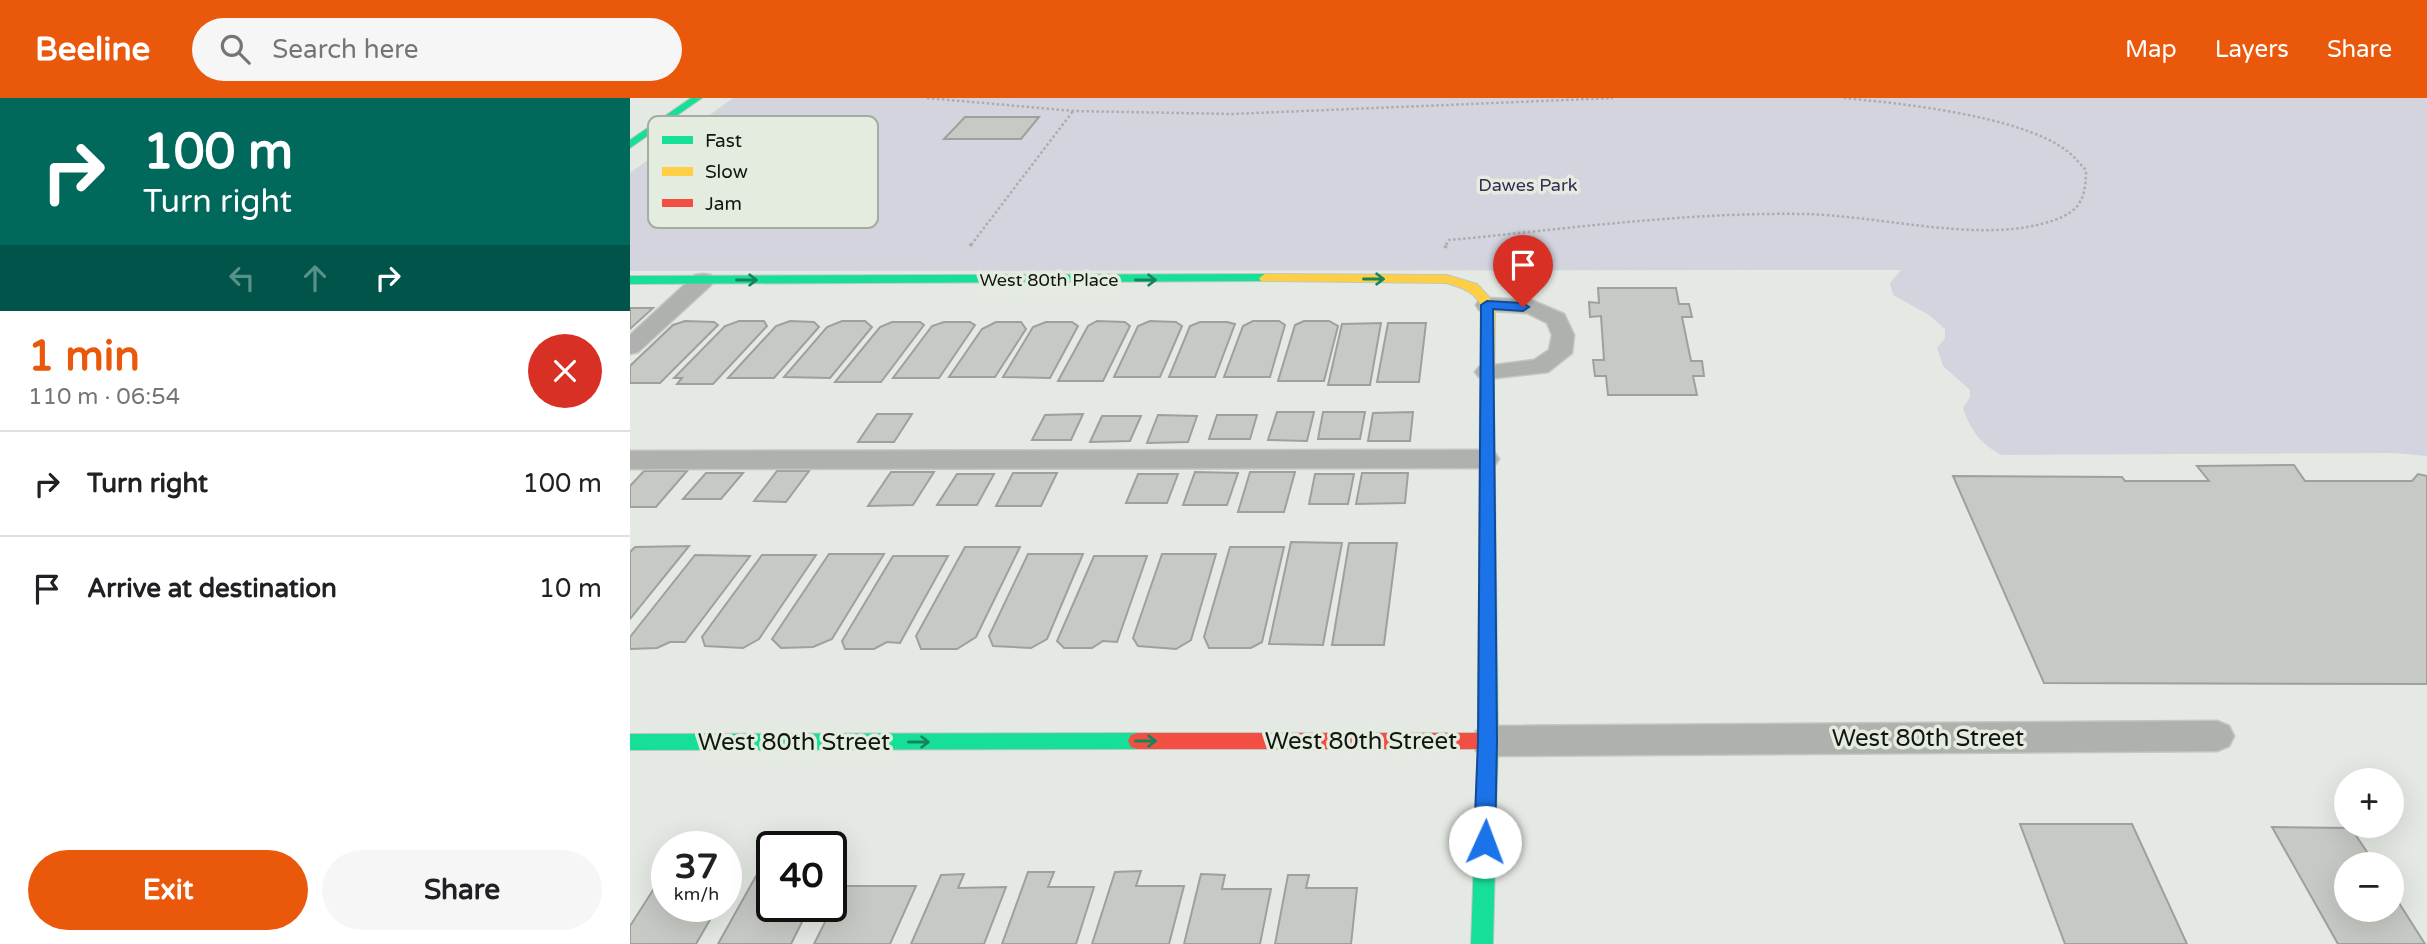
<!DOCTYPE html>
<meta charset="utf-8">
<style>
body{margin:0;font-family:"Varela Round",sans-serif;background:#f6f6f6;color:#202124;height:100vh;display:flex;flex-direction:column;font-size:26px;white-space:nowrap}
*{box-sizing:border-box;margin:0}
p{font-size:23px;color:#757577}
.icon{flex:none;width:38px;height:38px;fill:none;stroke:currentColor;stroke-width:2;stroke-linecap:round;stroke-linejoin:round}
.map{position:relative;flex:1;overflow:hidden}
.details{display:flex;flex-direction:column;background:#fff;width:630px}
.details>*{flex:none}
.hud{background:#00695c;color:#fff;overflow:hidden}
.fabs{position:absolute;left:1704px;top:670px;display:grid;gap:14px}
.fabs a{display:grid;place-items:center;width:70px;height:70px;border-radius:50%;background:#fff;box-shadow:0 7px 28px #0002;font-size:35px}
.speed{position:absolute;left:21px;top:733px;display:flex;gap:14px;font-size:35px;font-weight:700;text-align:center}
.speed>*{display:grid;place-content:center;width:91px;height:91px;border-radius:50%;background:#fff;box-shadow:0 7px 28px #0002;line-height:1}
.speed small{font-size:18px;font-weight:400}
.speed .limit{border:4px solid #111;border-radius:10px;background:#fff;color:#111}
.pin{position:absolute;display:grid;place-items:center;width:60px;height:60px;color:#fff;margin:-72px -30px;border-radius:50% 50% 50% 0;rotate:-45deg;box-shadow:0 0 7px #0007}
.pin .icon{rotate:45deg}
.me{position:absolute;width:77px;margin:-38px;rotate:2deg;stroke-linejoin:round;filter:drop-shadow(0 0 5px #0008)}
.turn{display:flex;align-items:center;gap:24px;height:147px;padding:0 28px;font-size:32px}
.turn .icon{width:91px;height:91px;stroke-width:2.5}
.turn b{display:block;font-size:49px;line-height:60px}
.lanes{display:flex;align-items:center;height:66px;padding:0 28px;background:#0003;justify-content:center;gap:35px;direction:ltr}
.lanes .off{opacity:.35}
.round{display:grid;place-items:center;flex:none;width:74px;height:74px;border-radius:37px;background:#f6f6f6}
.headline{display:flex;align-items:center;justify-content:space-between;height:119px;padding:0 28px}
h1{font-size:42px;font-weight:800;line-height:52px;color:#ea580c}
.primary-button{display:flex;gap:14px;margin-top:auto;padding:14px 28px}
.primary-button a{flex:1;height:80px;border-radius:42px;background:#ea580c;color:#fff;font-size:28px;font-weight:800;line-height:80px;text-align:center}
.primary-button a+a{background:#f6f6f6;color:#202124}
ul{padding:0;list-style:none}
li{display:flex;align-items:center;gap:21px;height:105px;padding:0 28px;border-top:2px solid #e0e0e0}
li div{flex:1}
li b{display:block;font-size:26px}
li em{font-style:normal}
header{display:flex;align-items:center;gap:42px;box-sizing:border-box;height:98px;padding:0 35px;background:#ea580c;color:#fff}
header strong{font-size:33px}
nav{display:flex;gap:38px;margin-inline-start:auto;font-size:24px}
.search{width:490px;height:63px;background:#f6f6f6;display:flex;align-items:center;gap:18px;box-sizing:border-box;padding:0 24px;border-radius:38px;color:#757577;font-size:26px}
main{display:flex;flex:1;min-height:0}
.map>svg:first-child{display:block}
</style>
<header>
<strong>Beeline</strong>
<div class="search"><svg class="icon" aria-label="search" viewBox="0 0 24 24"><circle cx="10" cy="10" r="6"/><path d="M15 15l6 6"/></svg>Search here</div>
<nav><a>Map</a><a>Layers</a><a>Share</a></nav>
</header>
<main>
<section class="details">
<div class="hud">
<div class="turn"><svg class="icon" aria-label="right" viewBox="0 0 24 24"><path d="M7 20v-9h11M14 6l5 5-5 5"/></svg><div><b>100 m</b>Turn right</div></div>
<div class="lanes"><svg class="icon off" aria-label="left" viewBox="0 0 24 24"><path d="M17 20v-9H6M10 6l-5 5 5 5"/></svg><svg class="icon off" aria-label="ahead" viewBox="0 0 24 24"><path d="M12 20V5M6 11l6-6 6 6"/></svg><svg class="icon" aria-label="right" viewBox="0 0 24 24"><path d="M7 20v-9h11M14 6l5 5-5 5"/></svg></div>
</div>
<div class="headline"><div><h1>1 min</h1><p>110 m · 06:54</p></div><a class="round" style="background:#d93025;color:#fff"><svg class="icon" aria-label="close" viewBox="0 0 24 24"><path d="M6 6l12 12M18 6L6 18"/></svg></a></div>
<ul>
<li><svg class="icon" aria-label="right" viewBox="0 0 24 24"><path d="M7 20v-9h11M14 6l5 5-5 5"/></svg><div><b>Turn right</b></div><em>100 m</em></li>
<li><svg class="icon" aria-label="arrive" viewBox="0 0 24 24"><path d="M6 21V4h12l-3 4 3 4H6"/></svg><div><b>Arrive at destination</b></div><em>10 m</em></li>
</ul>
<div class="primary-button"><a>Exit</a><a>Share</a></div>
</section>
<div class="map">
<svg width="1797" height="846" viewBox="0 0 1797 846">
<rect width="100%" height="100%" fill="#e5e9e3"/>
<path fill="#d4d4df" d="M103 0H1797V358L1763 355 1372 357C1350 346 1341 333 1333 310L1340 299V292L1313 268 1307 250 1315 240V231L1299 217 1263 197 1260 185 1271 172 0 173V75Z"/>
<path fill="#c6c9c4" stroke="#9ea09c" stroke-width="2" d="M335 19H409L391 41H314Z
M968 190H1046L1049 206H1059L1062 219H1052L1061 263H1072L1074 278H1063L1067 297H978L976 278H965L963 262H974L971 218 960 219 959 204 969 205Z
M0 210H23L0 231Z
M55 223 84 224 88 227 30 285H0V268L43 227Z
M109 223H134L137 228 83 286H47L52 280H44L95 228Z
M160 223 184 224 189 229 144 280H98L146 228Z
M212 223H235L242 229 200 280 154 279 197 229Z
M467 223 495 224 500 228 473 283H428L458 228Z
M520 223 546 224 552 228 530 279H484L508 228Z
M623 223H649L655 227 640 279H594L613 228Z
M674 223H699L708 228 694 283H648L665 227Z
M262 224H290L294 227 251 284H205L250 229Z
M314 224H340L345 227 309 280H263L302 228Z
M366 224H391L396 231 365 279H319L352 231Z
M416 224H442L448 228 420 280 373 279 403 229Z
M570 224H597L605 226 585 279H539L560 228Z
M751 225 740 287H698L712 226Z
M758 225H796L789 284H747Z
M647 314H684L677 343 638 342Z
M693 314H735L730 341H688Z
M783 314 780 343H738L743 315Z
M247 316H282L264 344H228Z
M453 316 441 342H402L415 317Z
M528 317 567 318 558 344 517 345Z
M587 317H627L620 341H579Z
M472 318H511L500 343 460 344Z
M1664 367 1675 383H1782L1788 376 1797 378V586L1414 585 1323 378 1492 379 1495 383H1579L1567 368Z
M14 373H57L26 409H0V388Z
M147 373H179L156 404 124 403Z
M261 374H304L283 407 238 408Z
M565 374 608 375 597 407H553Z
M620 374H665L654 414H608Z
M76 375H113L91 401H53Z
M383 375H427L411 408H366Z
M732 375H778L775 405 726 406Z
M327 376H364L347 407H307Z
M508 376H548L537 405H496Z
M685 376H724L718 406H679Z
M661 444 712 445 693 547 639 546Z
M719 445H767L754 547H702Z
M59 448 0 521V454L5 449Z
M335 449H390L346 539 327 551H291L286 538Z
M600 449H654L632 544 621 550H579L574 539Z
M199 456H254L202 541 183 549 151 550 142 541Z
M398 456H453L417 541 401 550 363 548 359 538Z
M532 456H586L561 542 546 551 508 548 503 540Z
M65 457 120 458 55 544H40L27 550 0 551V539Z
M132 457H186L129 541 113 550 75 548 72 539Z
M263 458H318L270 545 257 544 244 551H215L212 543Z
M464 458H517L487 544 473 543 462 550H434L427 543Z
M1390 726H1502L1557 846H1435Z
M1642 729 1721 730 1745 766H1717V812H1762V794L1795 846H1708Z
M511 773 506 788H554L539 846H462L485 774Z
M398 774H424L418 789H464L446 846H372Z
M334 776 328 790 376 789 354 846H281L311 777Z
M571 776 595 777 592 791H641L630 846H554Z
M658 777H679L676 790H727L721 846H645Z
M126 778H142V808H180L161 846H88Z
M37 788V808H88L66 846H0V828L25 789Z
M213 788H286L260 846H184Z"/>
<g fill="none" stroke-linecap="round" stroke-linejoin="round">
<g stroke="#c3c6c2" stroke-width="3">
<path id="lane" d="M73 176 81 177 84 182 81 187 8 254 0 256V237L65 177Z
M857 200 901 202 934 216 944 237 942 255 918 274 857 281 849 279 845 274 849 269 904 262 919 252 922 237 917 225 897 215 849 212 846 207 849 202Z
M856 352 865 355 869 361 865 367 856 370 0 371V353Z
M1587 623 1599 628 1604 638 1599 648 1587 653 858 658 846 653 841 643 846 633 858 628Z"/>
</g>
<g stroke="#c3c6c2" stroke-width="2">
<path id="fast" d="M61 0H72L0 50V42Z
M635 176 641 180 639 183 0 186V178Z
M857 295 864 299 868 643 863 846H841L848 643 850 299Z
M508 635 515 637 518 643 515 649 508 651 0 652V636Z"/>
</g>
<g stroke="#c3c6c2" stroke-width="2">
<path id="slow" d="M635 176 817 177 847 186 859 199 865 212 864 299 857 303 850 299 853 212C846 194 834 190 816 185L631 183 629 180Z"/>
</g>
<g stroke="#c3c6c2" stroke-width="2">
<path id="jam" d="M508 635H858L865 637 868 643 865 649 858 651H508L501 649 498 643 501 637Z"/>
</g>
<path stroke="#abaeaa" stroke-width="2.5" stroke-dasharray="2.5 2.5" stroke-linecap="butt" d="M297 0 444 13 602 16 983 0
M341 147 443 13
M816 147 819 142C937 131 1055 114 1174 116 1244 117 1345 144 1411 126 1446 117 1456 107 1456 72 1450 66 1444 58 1437 53 1392 18 1270 5 1213 0"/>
<path stroke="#abaeaa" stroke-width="3.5" stroke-dasharray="2.5 2.5" stroke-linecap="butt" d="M340 148 342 145
M815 150 817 145"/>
<use href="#lane" fill="#afb1af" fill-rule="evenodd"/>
<use href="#fast" fill="#16e098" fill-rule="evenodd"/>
<use href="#slow" fill="#ffcf43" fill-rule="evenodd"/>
<use href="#jam" fill="#f24e42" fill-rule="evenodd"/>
</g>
<defs><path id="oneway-shaft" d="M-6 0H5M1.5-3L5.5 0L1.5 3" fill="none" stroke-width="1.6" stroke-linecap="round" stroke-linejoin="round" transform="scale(1.75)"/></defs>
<g stroke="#14855b">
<use href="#oneway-shaft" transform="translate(744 181)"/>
<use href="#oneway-shaft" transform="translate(117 182)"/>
<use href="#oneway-shaft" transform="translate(516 182)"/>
<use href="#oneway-shaft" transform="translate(516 643)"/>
<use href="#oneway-shaft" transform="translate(289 644)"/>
</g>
<path fill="#1a73e8" stroke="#114b97" stroke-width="2" d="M857 203 893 205 899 209 893 213 863 211 867 643 865 744 862 751 855 754 847 751 844 744 848 643 851 207Z"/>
<g text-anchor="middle" stroke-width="7" stroke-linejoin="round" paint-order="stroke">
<g font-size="18" fill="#352b53" stroke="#e4ece0">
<text x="898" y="93">Dawes Park</text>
</g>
<g font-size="18" fill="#121511" stroke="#e4ece0">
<text x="419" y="188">West 80th Place</text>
</g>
<g font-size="24" fill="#121511" stroke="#e4ece0">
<text x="1298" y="648">West 80th Street</text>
<text x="731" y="651">West 80th Street</text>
<text x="164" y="652">West 80th Street</text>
</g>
</g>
<rect x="18" y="18" width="230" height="112" rx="10" fill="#e4ece0" stroke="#a5aca2" stroke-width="2"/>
<rect x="32" y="38" width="31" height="8" fill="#16e098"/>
<rect x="32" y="69" width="31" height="9" fill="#ffcf43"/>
<rect x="32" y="101" width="31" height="8" fill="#f24e42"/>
<g font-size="19" fill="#121511">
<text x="75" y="49">Fast</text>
<text x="75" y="80">Slow</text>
<text x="75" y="112">Jam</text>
</g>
</svg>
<div class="fabs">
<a>+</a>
<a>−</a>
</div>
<div class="speed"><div>37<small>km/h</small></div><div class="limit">40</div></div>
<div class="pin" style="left:893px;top:209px;background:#d93025"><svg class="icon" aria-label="arrive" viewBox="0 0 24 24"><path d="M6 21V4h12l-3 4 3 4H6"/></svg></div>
<svg class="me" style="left:855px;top:744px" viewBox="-20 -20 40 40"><circle r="19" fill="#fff"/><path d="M0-13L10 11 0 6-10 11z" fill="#1a73e8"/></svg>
</div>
</main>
